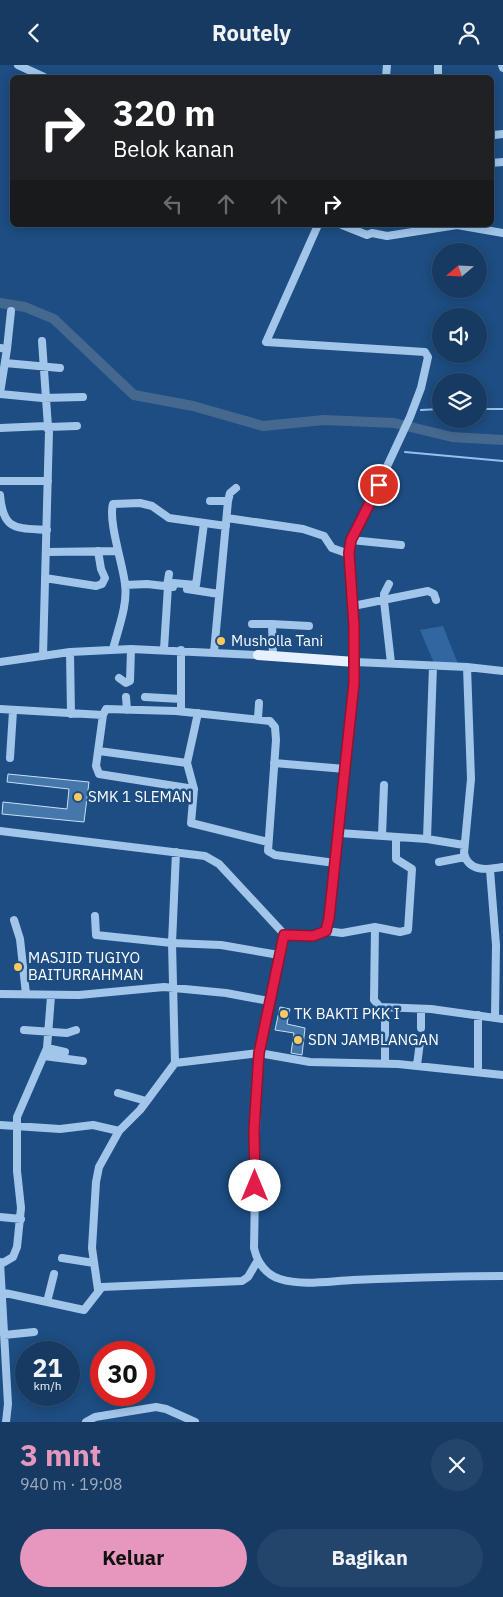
<!DOCTYPE html>
<html lang="id">
<meta charset="utf-8">
<style>
body{margin:0;font-family:"IBM Plex Sans",sans-serif;background:#23456b;color:#f1f3f6;height:100vh;display:flex;flex-direction:column;font-size:19px;white-space:nowrap}
*{box-sizing:border-box;margin:0}
p{font-size:16px;color:#9eadbe}
.icon{flex:none;width:28px;height:28px;fill:none;stroke:currentColor;stroke-width:2;stroke-linecap:round;stroke-linejoin:round}
.map{position:relative;height:1357px;overflow:hidden}
.panel{display:flex;flex-direction:column;background:#163a62;flex:1}
.panel>*{flex:none}
.banner{position:absolute;left:10px;top:10px;width:484px;height:152px;border-radius:8px;box-shadow:0 2px 12px #0003,0 0 0 1px #355477;background:#202124;color:#fff;overflow:hidden}
.needle{width:32px;rotate:251deg}
.controls{position:absolute;left:432px;top:178px;display:grid;gap:10px}
.controls a{display:grid;place-items:center;width:55px;height:55px;border-radius:50%;background:#163a62;box-shadow:0 2px 12px #0003,0 0 0 1px #355477;font-size:25px}
.speed{position:absolute;left:15px;top:1276px;display:flex;gap:10px;font-size:25px;font-weight:700;text-align:center}
.speed>*{display:grid;place-content:center;width:65px;height:65px;border-radius:50%;background:#163a62;box-shadow:0 2px 12px #0003,0 0 0 1px #355477;line-height:1}
.speed small{font-size:12px;font-weight:400}
.speed .limit{border:8px solid #d22;background:#fff;color:#111}
.pin{position:absolute;display:grid;place-items:center;width:42px;height:42px;color:#fff;margin:-21px;border:2px solid #fff;border-radius:50%;box-shadow:0 1px 5px #0007}
.me{position:absolute;width:55px;margin:-28px;rotate:0deg;stroke-linejoin:round;filter:drop-shadow(0 0 4px #0008)}
.turn{display:flex;align-items:center;gap:18px;height:105px;padding:0 20px;font-size:22px}
.turn .icon{width:65px;height:65px;stroke-width:2.5}
.turn b{display:block;font-size:35px;line-height:42px}
.lanes{display:flex;align-items:center;height:48px;padding:0 20px;background:#0003;justify-content:center;gap:25px;direction:ltr}
.lanes .off{opacity:.35}
.round{display:grid;place-items:center;flex:none;width:52px;height:52px;border-radius:26px;background:#23456b}
.head{display:flex;align-items:center;justify-content:space-between;height:85px;padding:0 20px}
h1{font-size:30px;font-weight:700;line-height:38px;color:#e797bd}
.primary-button{display:flex;gap:10px;margin-top:auto;padding:10px 20px}
.primary-button a{flex:1;height:58px;border-radius:30px;background:#e797bd;color:#111;font-size:20px;font-weight:700;line-height:58px;text-align:center}
.primary-button a+a{background:#23456b;color:#f1f3f6}
header{display:flex;justify-content:space-between;align-items:center;height:65px;padding:0 20px;background:#163a62;font-size:22px;font-weight:700}
.map>svg:first-child{display:block}
</style>
<header><svg class="icon" aria-label="back" viewBox="0 0 24 24"><path d="M15 5l-7 7 7 7"/></svg>Routely<svg class="icon" aria-label="person" viewBox="0 0 24 24"><circle cx="12" cy="8" r="4"/><path d="M4 21q1-7 8-7t8 7"/></svg></header>
<div class="map">
<svg width="503" height="1357" viewBox="0 0 503 1357">
<rect width="100%" height="100%" fill="#1d4d82"/>
<path fill="#3067a1" d="M443 561 458 599 434 598 420 565Z"/>
<g fill="none" stroke-linecap="round" stroke-linejoin="round">
<path stroke="#96c1ec" stroke-width="2" d="M479 344H503
M421 345 441 344
M405 387 503 396"/>
<path stroke="#45688f" stroke-width="10" d="M0 238 25 242 54 254 134 330 193 341 263 361 324 355 394 358 452 372 503 375"/>
</g>
<path fill="#4577ab" stroke="#c7dff7" d="M8 709 89 717 84 757 2 749 3 737 67 744 69 724 7 717Z
M280 942 290 944 287 959 305 963 302 990 291 988 294 968 275 965Z"/>
<g fill="none" stroke-linecap="round" stroke-linejoin="round">
<path stroke="#a2c6ea" stroke-width="8" d="M18 0 44 12
M438 0V12
M502 0 503 3
M386 12 387 0
M494 70 503 69
M491 98 503 97
M318 160 266 277 425 287 428 292 421 323 410 352 350 481 354 561V618L329 853 326 867 313 871 284 869C273 917 261 965 257 1013L254 1183C257 1197 266 1210 280 1214 302 1221 330 1216 353 1215 403 1213 453 1211 503 1211
M342 160 367 170 372 168 387 171 457 160 503 168
M42 276 48 362 77 361
M0 283 7 284 0 328
M7 284 11 246
M5 298 60 303
M0 329 42 333 83 332
M0 363 46 361 49 366 43 591
M0 416H48
M379 420 395 426
M0 430C3 466 16 463 47 465
M210 436H228
M227 453 303 464 324 471 332 483 349 489
M351 475 401 480
M47 487 118 486
M45 513 96 521 102 519 105 513 101 504 98 486
M389 519 384 529V536L391 598
M125 520 147 519 173 522
M167 521 169 509
M187 524 219 529
M353 541 428 526 434 529 436 535
M252 559H272L273 591
M272 559 309 561
M113 584C118 564 128 540 125 519 123 500 108 456 113 439L140 438 152 441 169 453 226 461
M164 584 168 521 173 518 196 520 204 458
M70 587 71 649
M214 587 228 436 230 428 236 423
M0 597 70 587 131 584 258 590
M355 597 467 602 503 606
M467 602 471 714 464 788C468 807 487 805 503 802
M119 613 126 618 130 616 131 584
M126 632 127 645
M145 632 181 634
M0 644 103 650 106 644 176 646 270 656 275 662 276 675 268 786 275 790 335 798
M181 646V585
M103 650 96 701 99 709 194 724 191 758 268 777
M258 653 259 638
M99 686 187 698
M10 693 13 646
M274 698 345 704
M194 724 187 698 198 648
M0 766 205 791 219 799 284 869
M339 768 427 774 464 780
M382 771 384 720
M427 774 433 601
M439 797 465 792
M490 805 496 880 495 952
M95 851 96 870 172 878 176 787
M14 855 20 874 26 929
M375 862 400 867 408 865 412 804 396 794V772
M326 866 342 868 375 862 374 935 380 942 431 944 503 954
M0 929 79 930 164 922 226 928 269 936
M421 963V944
M24 965 67 968 76 965
M47 983 65 987
M44 991 83 996
M175 998 259 988 310 997 398 999 503 1010
M385 998V943
M417 1000 420 977
M478 1006V950
M118 1028 146 1036
M0 1060 60 1064 93 1060 119 1066
M0 1152 21 1154
M62 1193 94 1198
M0 1197 8 1339 6 1357
M1 1199 13 1192 17 1182 21 1143 17 1106V1052L47 983 51 931
M98 1225 92 1183 96 1117 99 1102 119 1066 140 1045 175 998 172 878 221 880 279 890
M0 1227 84 1245 102 1222 242 1216 248 1212 258 1195
M47 1237 54 1209
M4 1270 34 1267
M86 1357 95 1352 156 1342 166 1344 195 1357"/>
<path stroke="#e6f0fe" stroke-width="10" d="M258 590 355 597"/>
</g>
<g fill="none" stroke-linecap="round" stroke-linejoin="round">
<g stroke="#92132f" stroke-width="12">
<path id="route" d="M255 1121 254 1065 259 988 284 870 313 871 326 866 329 853 354 618V561L349 488 351 475 379 420"/>
</g>
<use href="#route" stroke="#e11d48" stroke-width="9"/>
</g>
<g fill="#fac761" stroke="#1d4d82" stroke-width="2">
<circle cx="221" cy="576" r="5"/>
<circle cx="78" cy="732" r="5"/>
<circle cx="18" cy="902" r="5"/>
<circle cx="284" cy="949" r="5"/>
<circle cx="298" cy="975" r="5"/>
</g>
<g text-anchor="middle" stroke-width="5" stroke-linejoin="round" paint-order="stroke">
<g font-size="15" fill="#fff" stroke="#1d4d82" text-anchor="start">
<text x="231" y="581">Musholla Tani</text>
<text x="88" y="737">SMK 1 SLEMAN</text>
<text x="28" y="898">MASJID TUGIYO<tspan x="28" dy="17">BAITURRAHMAN</tspan></text>
<text x="294" y="954">TK BAKTI PKK I</text>
<text x="308" y="980">SDN JAMBLANGAN</text>
</g>
</g>
</svg>
<div class="controls">
<a><svg class="needle" viewBox="-14 -14 28 28"><path d="M0-13l5 13h-10z" fill="#e53935"/><path d="M0 13l5-13h-10z" fill="#9eadbe"/></svg></a>
<a><svg class="icon" aria-label="sound" viewBox="0 0 24 24"><path d="M4 9h4l5-4v14l-5-4H4zM17 9q2 3 0 6"/></svg></a>
<a><svg class="icon" aria-label="layers" viewBox="0 0 24 24"><path d="M12 4l9 5-9 5-9-5zM3 14l9 5 9-5"/></svg></a>
</div>
<div class="speed"><div>21<small>km/h</small></div><div class="limit">30</div></div>
<div class="pin" style="left:379px;top:420px;background:#d93025"><svg class="icon" aria-label="arrive" viewBox="0 0 24 24"><path d="M6 21V4h12l-3 4 3 4H6"/></svg></div>
<svg class="me" style="left:255px;top:1121px" viewBox="-20 -20 40 40"><circle r="19" fill="#fff"/><path d="M0-13L10 11 0 6-10 11z" fill="#e11d48"/></svg>
<div class="banner">
<div class="turn"><svg class="icon" aria-label="right" viewBox="0 0 24 24"><path d="M7 20v-9h11M14 6l5 5-5 5"/></svg><div><b>320 m</b>Belok kanan</div></div>
<div class="lanes"><svg class="icon off" aria-label="left" viewBox="0 0 24 24"><path d="M17 20v-9H6M10 6l-5 5 5 5"/></svg><svg class="icon off" aria-label="ahead" viewBox="0 0 24 24"><path d="M12 20V5M6 11l6-6 6 6"/></svg><svg class="icon off" aria-label="ahead" viewBox="0 0 24 24"><path d="M12 20V5M6 11l6-6 6 6"/></svg><svg class="icon" aria-label="right" viewBox="0 0 24 24"><path d="M7 20v-9h11M14 6l5 5-5 5"/></svg></div>
</div>
</div>
<section class="panel">
<div class="head"><div><h1>3 mnt</h1><p>940 m · 19:08</p></div><a class="round"><svg class="icon" aria-label="close" viewBox="0 0 24 24"><path d="M6 6l12 12M18 6L6 18"/></svg></a></div>
<div class="primary-button"><a>Keluar</a><a>Bagikan</a></div>
</section>
